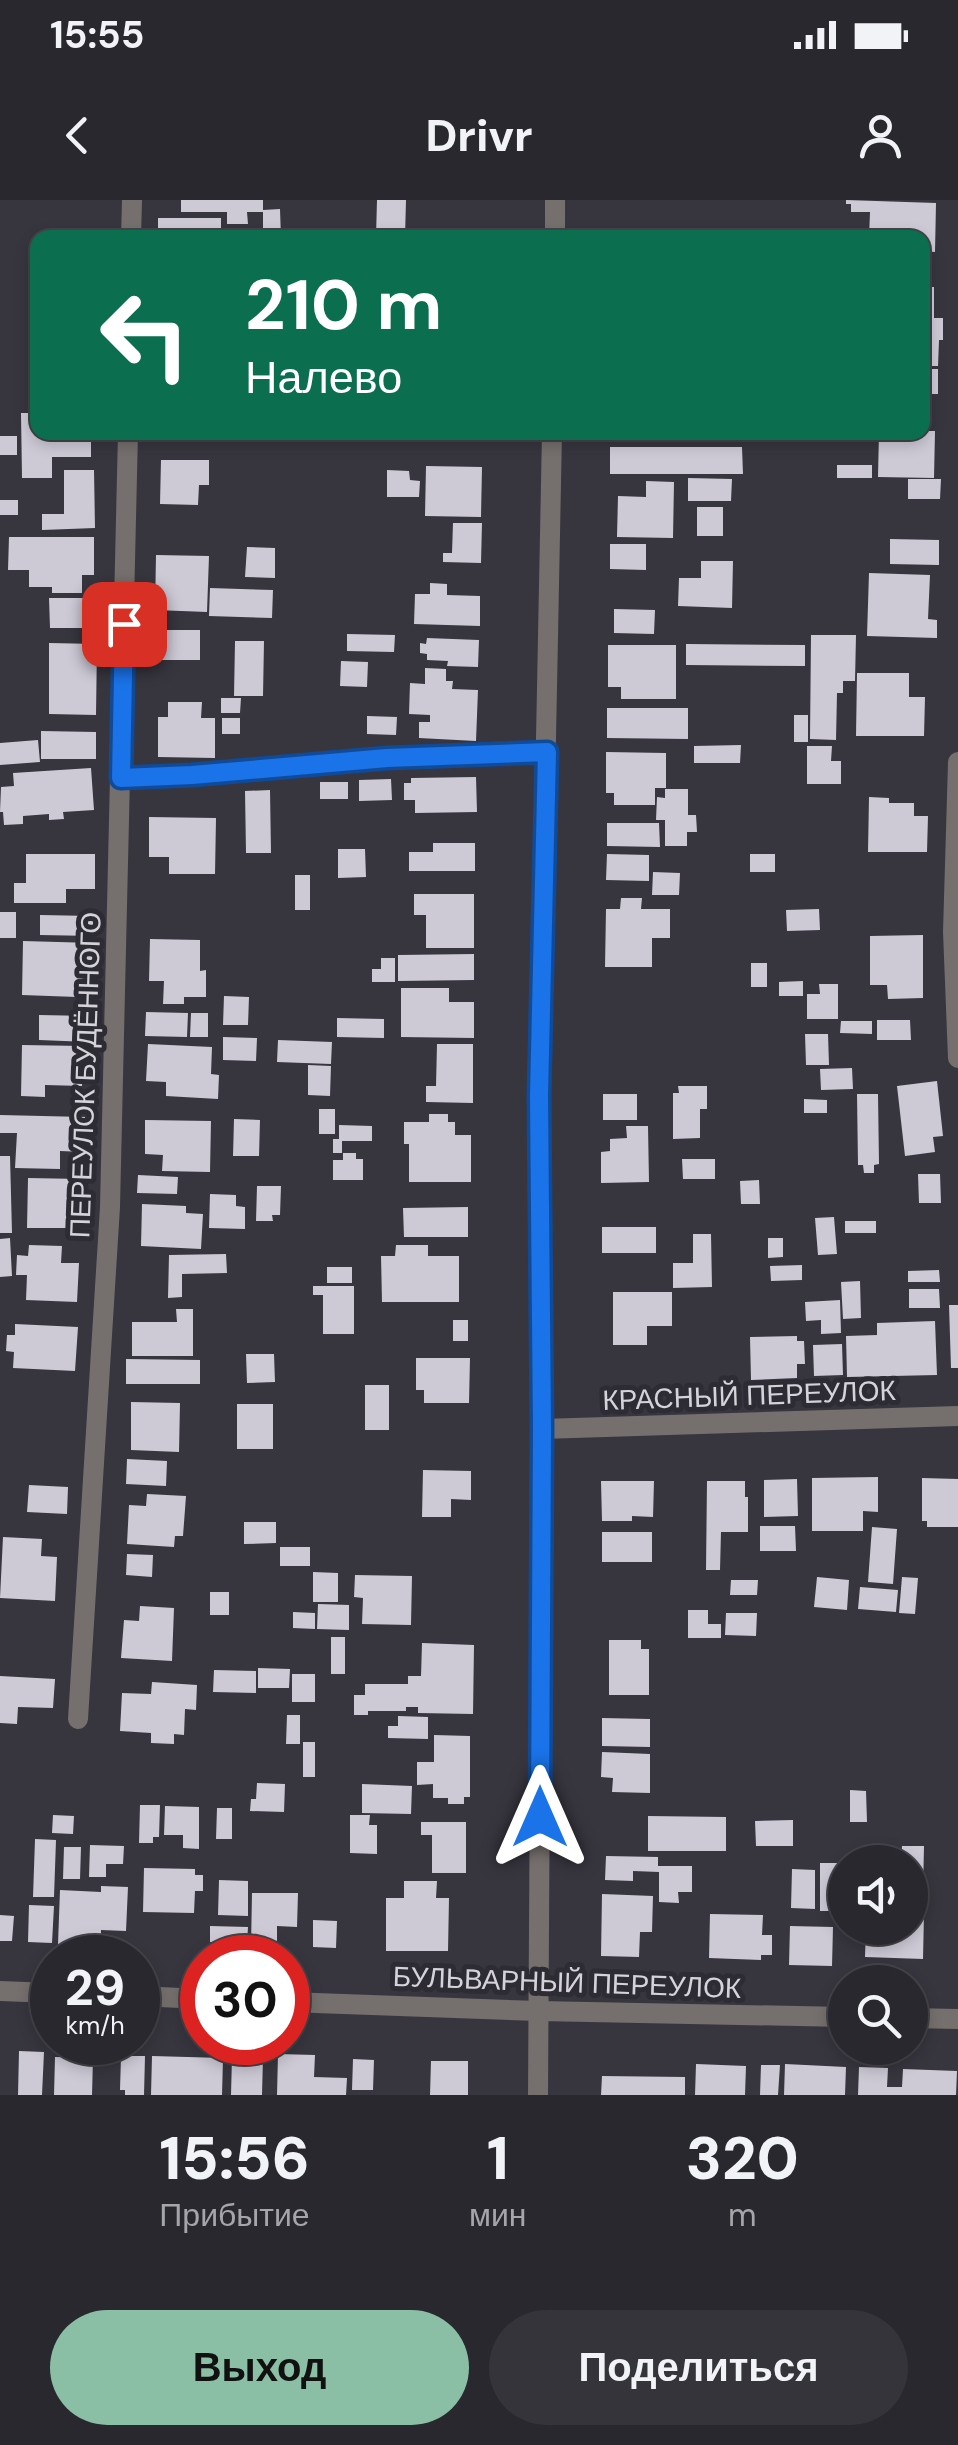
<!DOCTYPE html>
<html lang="ru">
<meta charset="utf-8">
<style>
body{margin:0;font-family:"DM Sans",sans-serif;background:#35343a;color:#f1f3f6;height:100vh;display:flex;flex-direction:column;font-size:38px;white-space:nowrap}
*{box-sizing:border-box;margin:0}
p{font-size:32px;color:#a5a6aa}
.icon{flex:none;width:55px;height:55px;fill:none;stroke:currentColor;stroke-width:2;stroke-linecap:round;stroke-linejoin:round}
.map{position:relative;height:1895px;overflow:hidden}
.sheet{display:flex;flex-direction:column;background:#29282e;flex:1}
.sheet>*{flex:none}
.banner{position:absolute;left:30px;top:30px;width:900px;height:210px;border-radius:20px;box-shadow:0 5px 15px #0003,0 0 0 2px #45444a;background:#0b6e4f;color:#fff;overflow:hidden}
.fabs{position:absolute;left:828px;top:1645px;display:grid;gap:20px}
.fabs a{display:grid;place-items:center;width:100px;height:100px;border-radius:50%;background:#29282e;box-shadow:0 5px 15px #0003,0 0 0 2px #45444a;font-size:50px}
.speed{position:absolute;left:30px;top:1735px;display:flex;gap:20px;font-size:50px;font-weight:700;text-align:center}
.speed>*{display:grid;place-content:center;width:130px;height:130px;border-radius:50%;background:#29282e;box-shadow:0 5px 15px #0003,0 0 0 2px #45444a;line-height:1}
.speed small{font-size:25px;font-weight:400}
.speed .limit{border:15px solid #d22;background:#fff;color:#111}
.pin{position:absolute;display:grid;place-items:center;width:85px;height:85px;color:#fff;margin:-42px;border-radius:20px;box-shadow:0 5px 15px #0006}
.me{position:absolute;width:110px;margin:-55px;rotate:0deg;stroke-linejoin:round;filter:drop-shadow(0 0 8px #0008)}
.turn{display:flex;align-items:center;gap:35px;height:210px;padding:0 50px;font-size:45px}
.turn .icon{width:130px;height:130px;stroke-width:2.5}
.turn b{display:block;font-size:70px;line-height:85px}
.eta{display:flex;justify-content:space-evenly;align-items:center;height:170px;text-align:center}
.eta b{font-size:60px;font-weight:800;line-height:70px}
.action{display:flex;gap:20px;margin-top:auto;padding:20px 50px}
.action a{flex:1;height:115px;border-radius:60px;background:#8abfa5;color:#111;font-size:40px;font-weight:800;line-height:115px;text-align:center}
.action a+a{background:#35343a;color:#f1f3f6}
.status{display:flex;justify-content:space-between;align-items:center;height:70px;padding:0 50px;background:#29282e;direction:ltr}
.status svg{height:28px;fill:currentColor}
header{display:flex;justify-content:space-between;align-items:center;height:130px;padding:0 50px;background:#29282e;font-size:45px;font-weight:800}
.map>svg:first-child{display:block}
</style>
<div class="status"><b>15:55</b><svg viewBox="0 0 49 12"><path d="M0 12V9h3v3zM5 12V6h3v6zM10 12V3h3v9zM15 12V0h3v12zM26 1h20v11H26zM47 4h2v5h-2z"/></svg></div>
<header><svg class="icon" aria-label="back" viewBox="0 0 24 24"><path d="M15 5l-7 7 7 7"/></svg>Drivr<svg class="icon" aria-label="person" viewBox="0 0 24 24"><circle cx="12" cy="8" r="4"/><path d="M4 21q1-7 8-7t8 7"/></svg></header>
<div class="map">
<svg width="958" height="1895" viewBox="0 0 958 1895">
<rect width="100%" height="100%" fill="#37353e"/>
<path fill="#cdcad6" d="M181 0H263V12H247L248 24H227V12H181Z
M377 0H406L405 37H376Z
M846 0 936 3 935 52 922 51V38H869L870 12H851V4H846Z
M280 9 281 38H263V10Z
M158 18H221V38H158Z
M922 87H934V118H943V140H939L938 166H922Z
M29 102H38V151H28Z
M922 169H938V194H922Z
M21 213H38V232H91V257H52V278H22Z
M922 231H935L934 278 878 277 879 232H922Z
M0 236H17V255H0Z
M610 247H742L743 274H610Z
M161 260H209V285H199L198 305 160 304Z
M837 265H872V278H837Z
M426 266 482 267 481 317 425 316Z
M64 270H94L95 328 42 330V314H64Z
M387 270 409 271 410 280 420 281 419 297H387Z
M688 278 732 279 731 301H688Z
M908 279H941L940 299H908Z
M646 281 674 282 673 338 617 337 618 296 646 297Z
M0 300H18V315H0Z
M697 307H723V336H697Z
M453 323H482L481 363 443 362V353H452Z
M9 337H94V375H82V393H52V387H29V370H8Z
M890 339 939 340V365L890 364Z
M610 344H646V370L610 369Z
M247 347 275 348V378L245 377Z
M156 355 209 356 207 412 155 410Z
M701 361H733L732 408 678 406 679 378H701Z
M869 373 930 375 928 419 937 420V438L867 436Z
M430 383 447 384V395L480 396V426L414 424 415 394H430Z
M210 388 273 390 272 418 209 416Z
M49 398H98L99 428H50Z
M614 409 655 410 654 434 614 433Z
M156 430H200V460H156Z
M347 434 395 435 394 452 347 451Z
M811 435H856L855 481H843V493H837L836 540 810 539Z
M427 438 479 440 478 467 447 466 448 461 427 460V454L420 453V443L426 444Z
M235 441H264L263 496H234Z
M49 443 97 444 96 515 49 514Z
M686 444 805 445V466L686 465Z
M608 445H676V499H621V487H608Z
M341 461 368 462 367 487 340 486Z
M425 468 446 469V481H453L452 489 478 490 476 541 419 538V522H430V515L409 514 410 483 425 484Z
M857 473H909V497H925L924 536H856Z
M221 498H241L240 513H221Z
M168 502H202L201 518H215V558L158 557V517H168Z
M607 508H688V539L607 538Z
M794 515H808V542H794Z
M367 516 397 517 396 535 367 534Z
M222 518H240V534H222Z
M41 531 96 532V559H41Z
M38 540 40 562 0 565V543Z
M741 545 740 563H694V546Z
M807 546H832L831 561H841V584H807Z
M606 552 666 553V588H655V605H614V593H606Z
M91 568 94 610 63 612 64 619 49 620V614L23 616V624L4 625 3 612H0L1 587 14 586 13 573Z
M476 577 477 612 415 613V600H404V583H411V578Z
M391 579 392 600 359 601V580Z
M320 582H348V599H320Z
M665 589H688V615H696L697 632H687V646H665V620H656L657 597 665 598Z
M270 590 271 653H246L245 591Z
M869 597 889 598V603H914V616H928L927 652H868Z
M149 617 216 618 215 674H169V657H149Z
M607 623H659L660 647 607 646Z
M433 643H475V671H409V652H433Z
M338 649H365L366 677 338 678Z
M26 654H95V689H66V703H14V683H26Z
M607 654 649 655V681L606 680Z
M750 654H775V672H750Z
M653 672 680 673 679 695H652Z
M295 675H310V710H295Z
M414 694H474V748H426V715H414Z
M621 698H642L641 709H670V738H652V767H605L606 709H620Z
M819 709 820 730 787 731 786 710Z
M0 712H16V738H0Z
M40 715 93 716V736L40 735Z
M923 735V798L888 799 887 785H870V736Z
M150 739 200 740V771L206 770V797H184V804H163L164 781H149Z
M23 741 93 743 92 787H77V797L22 795Z
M474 754V780L398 781V755Z
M381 758H395V782H372V769H381Z
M751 763H767V787H751Z
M803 781V796H779V782Z
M819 784H838V819H807V794H820Z
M401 788H449V802H474V838L401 837Z
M224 796 249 797 248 825H223Z
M146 812 188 813 187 837 145 836Z
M191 813H208V837H190Z
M39 815 90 816 89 842 39 840Z
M337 818 384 819V838L337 837Z
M877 820H910L911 840H877Z
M841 821H872V834L840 833Z
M805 834H828L829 865H806Z
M223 837 257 838 256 861 223 860Z
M278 840 332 842 331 864 277 862Z
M148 844 212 847 211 874 219 875 218 899 166 896V882L146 881Z
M437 844H473V903L426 902V886H436Z
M22 845 83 846 82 886 45 885V897L21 896Z
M308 865 331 866 330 896 308 895Z
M852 868 853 889 821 890 820 869Z
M937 881 943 936 933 937 935 952 905 956 897 886Z
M678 886H707V909H700V938L673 939V893H679Z
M603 894H637V920H603Z
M857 894H878L879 964 874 965V973H864L863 965H858Z
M804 899 827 900V913H804Z
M319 909H335V934H319Z
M429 914H448V922H455V935H471V982H409V944H404V922H429Z
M0 915 85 917 84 952 60 951V969L15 968 17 933H0Z
M234 919 260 920 259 956H233Z
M145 920 211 921 210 972 162 971 163 955 145 954Z
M339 925 372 926V941H342V953H333V939H339Z
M626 926H648L649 982 601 983V952L610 951V939L627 938Z
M343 953H356V959H363V980H333V960H343Z
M0 956H10L12 1033H0Z
M682 959H715V979H683Z
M918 974H940L941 1003H919Z
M138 975 178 977 177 994 137 993Z
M28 978 81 979 80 1015H67V1028H27Z
M759 980 760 1004H741L740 981Z
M257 986H281L280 1015H272L273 1021H256Z
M210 994 236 995V1006L245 1007V1029L209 1028Z
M142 1004 186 1006V1013L203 1014 201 1049 141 1046Z
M468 1007V1037H404L403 1008Z
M834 1017 837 1054 818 1055 815 1018Z
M845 1021H876V1033H845Z
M602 1027H656V1053H602Z
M693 1034H711L712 1087 673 1088V1063H693Z
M10 1038 12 1076 0 1077V1039Z
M768 1038H783V1057L768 1058Z
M29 1045 62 1046 61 1063H79L77 1102 26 1100 27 1075H16L17 1055 28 1056Z
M396 1045H428V1056H459V1102H382L381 1056H395Z
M226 1054 227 1073 182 1074V1097L168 1098 169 1055Z
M802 1065V1080L771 1081 770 1066Z
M327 1067H352V1083H327Z
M939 1070 940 1082H908V1071Z
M860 1081 861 1118 843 1119 841 1082Z
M313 1086H354V1134H323V1095H313Z
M909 1089H939L940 1108H909Z
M613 1092H672V1126H647V1145H613Z
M840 1100 841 1133 821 1134V1120L806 1121 805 1102Z
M949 1105H958V1168H951Z
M176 1109H193V1156H132V1122H177Z
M453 1120H468V1141H453Z
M935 1121 937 1175 847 1177 846 1136 877 1135V1123Z
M15 1124 78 1127 75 1171 13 1168 14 1152 6 1151 7 1135H15Z
M797 1136V1141H804L805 1164H797V1178L751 1180 750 1137Z
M842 1144 843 1175 814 1176 813 1145Z
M246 1154H274L275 1182 247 1183Z
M416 1158H470L469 1203H424V1190H416Z
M126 1159 200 1160V1184H126Z
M365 1185H389V1230H365Z
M131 1202 180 1203 179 1252 131 1250Z
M237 1204H273V1249H237Z
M127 1259 167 1261 166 1286 126 1284Z
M423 1270 471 1271V1300L451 1299V1317H422Z
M878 1277V1312L863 1311V1331H812V1278Z
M922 1278 958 1279V1327H927V1321H922Z
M797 1279 798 1316 764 1317V1280Z
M601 1281H654L653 1317 632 1316V1321H602Z
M707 1281H745V1297H748V1332H721L720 1370H706Z
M29 1285 68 1287 67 1314 27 1312Z
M147 1294 186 1296 183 1336H175L174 1347 127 1344 129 1305 146 1306Z
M244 1322H276V1343L244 1344Z
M760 1326H795L796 1351H760Z
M872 1327 897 1329 893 1384 868 1382Z
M602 1332H652V1362H602Z
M3 1337 42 1339 41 1356 57 1357 55 1401 0 1398Z
M280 1347H310V1366H280Z
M127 1354 153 1355 152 1377 126 1375Z
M313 1372 338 1373V1402H313Z
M355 1375 412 1376 411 1425 362 1424 363 1398 354 1397Z
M817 1377 849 1380 847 1410 814 1407Z
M902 1377 918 1378 915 1414 899 1413Z
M731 1380H758L757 1395H730Z
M860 1387 898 1390 896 1412 858 1409Z
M210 1392H229V1415H210Z
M318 1404 349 1405V1430L317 1429Z
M140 1406 174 1408 172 1461 121 1458 124 1420 139 1421Z
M688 1410H708V1424H721V1438H688Z
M293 1412 315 1413V1429L293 1428Z
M726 1413H757L756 1436 725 1435Z
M331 1437H345V1474H331Z
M609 1440H641V1449H649V1495H609Z
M422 1443 474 1445 473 1514 418 1513V1507H406V1511H368V1515H354V1495H365V1484H408V1476H421Z
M258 1468 290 1469 289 1488H258Z
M214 1470 256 1471V1493L213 1492Z
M292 1474H315V1502H292Z
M0 1476 55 1479 53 1508 18 1507 17 1524 0 1523Z
M152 1482 197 1485 196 1510 185 1509 184 1535 174 1534V1544L151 1543V1533L120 1531 122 1493 151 1494Z
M287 1515H300V1544H286Z
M398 1516 428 1517V1539L388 1538V1526H398Z
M602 1518 650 1519V1547L602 1546Z
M434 1535 470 1536V1597H464V1604H448V1598H433V1584L417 1585V1562H434Z
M303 1542H315V1577H303Z
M602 1552 650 1554V1593L612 1592 613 1578 601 1577Z
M257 1583 285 1584 284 1612 250 1611 251 1599H256Z
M362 1584 412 1586 411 1614 362 1613Z
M850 1590 866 1591 867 1622H850Z
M140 1605H160L159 1637H153V1643H139Z
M165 1606 199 1607V1649L183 1648V1635H164Z
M217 1608H232V1639H216Z
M53 1615 74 1616 73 1634 52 1633Z
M350 1615H370L369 1625H377V1654L350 1653Z
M648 1616 726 1617V1651H648Z
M793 1620V1646H756L755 1621Z
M421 1622H466V1673H432V1635H421Z
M35 1639 56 1640 54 1697H33Z
M90 1645 124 1646 123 1664H106V1677H89Z
M902 1646H924L923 1692H910V1662H901Z
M64 1647H81L80 1679H63Z
M606 1656 658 1657V1666H692V1692H678L679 1703 659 1702V1672L633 1671V1681L605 1680Z
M820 1663H844L845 1711H820Z
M144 1668 195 1669V1675H203V1691H195L194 1713 143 1712Z
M792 1669 815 1670V1709L791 1708Z
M219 1680 248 1681V1716L218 1715Z
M404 1681H437L436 1698H449L448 1751H386V1698H404Z
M101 1686 128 1687 126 1731 101 1730V1746L58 1744 60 1690 101 1692Z
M252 1693H298L297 1727 277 1726V1747L251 1746Z
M602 1694 653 1696 652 1732H640L639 1757 601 1756Z
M29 1705 54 1706 52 1743 28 1742Z
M910 1713H924L923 1759 865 1757 866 1728H910Z
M710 1714 763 1715 762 1735H772V1755H761V1760L709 1758Z
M0 1715 14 1716 12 1741H0Z
M313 1720 337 1721 336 1748 313 1747Z
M210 1726 248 1727 247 1743 210 1742Z
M790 1726 833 1727 832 1766 789 1765Z
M19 1851 44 1852 42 1895H18Z
M278 1854 315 1855 314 1877 347 1878 346 1895H277Z
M121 1856H145L144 1895H125V1890H120Z
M152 1856 223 1858 222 1895H151Z
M55 1857 93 1858 92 1895H54Z
M232 1857H263L262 1895H231Z
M353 1859 374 1860 373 1890H352Z
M431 1861H468V1895H430Z
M696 1864 746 1866 745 1895H695Z
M785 1864 846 1867 845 1895H784Z
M761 1865H780L778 1895H760Z
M859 1867 888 1868 887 1887H902L903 1869 957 1871 956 1895H858Z
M602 1876 685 1877V1895H601Z"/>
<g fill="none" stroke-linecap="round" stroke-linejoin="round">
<path stroke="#756f6d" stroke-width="18" d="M121 578 192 575 387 558 547 552"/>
<path stroke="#756f6d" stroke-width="20" d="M131 38 132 0
M555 38V0
M958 562 953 732 958 858
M542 1229 958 1216
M78 1519 110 1007 128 232
M0 1791 52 1793
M138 1796 202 1799
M288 1802 539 1811 845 1817
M910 1818 958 1819
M538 1895 542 1229 539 896 552 232"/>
</g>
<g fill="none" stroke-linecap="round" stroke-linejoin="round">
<g stroke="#114b97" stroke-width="25">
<path id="route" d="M124 424 121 578 192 575 387 558 547 552 539 896 542 1229 540 1617"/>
</g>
<use href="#route" stroke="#1a73e8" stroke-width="18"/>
</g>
<g text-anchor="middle" stroke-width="10" stroke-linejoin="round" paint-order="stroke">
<g font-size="28" fill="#d5d3d9" stroke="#2d2b33">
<text transform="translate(85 875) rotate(-88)" y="10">ПЕРЕУЛОК БУДЁННОГО</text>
<text transform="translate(749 1195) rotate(-2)" y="10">КРАСНЫЙ ПЕРЕУЛОК</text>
<text transform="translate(567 1782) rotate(2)" y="10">БУЛЬВАРНЫЙ ПЕРЕУЛОК</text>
</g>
</g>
</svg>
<div class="fabs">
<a><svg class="icon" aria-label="sound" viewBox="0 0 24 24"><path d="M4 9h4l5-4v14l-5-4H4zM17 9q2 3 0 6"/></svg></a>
<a><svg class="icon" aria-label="search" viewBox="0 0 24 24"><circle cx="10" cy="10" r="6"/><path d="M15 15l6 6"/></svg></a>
</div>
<div class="speed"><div>29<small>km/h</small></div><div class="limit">30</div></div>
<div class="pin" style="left:124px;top:424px;background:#d93025"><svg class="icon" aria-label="arrive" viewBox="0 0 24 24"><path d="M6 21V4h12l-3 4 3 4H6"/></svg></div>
<svg class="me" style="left:540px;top:1617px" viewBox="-20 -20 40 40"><path d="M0-17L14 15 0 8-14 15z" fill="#1a73e8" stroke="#fff" stroke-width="4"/></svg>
<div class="banner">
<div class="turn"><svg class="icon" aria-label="left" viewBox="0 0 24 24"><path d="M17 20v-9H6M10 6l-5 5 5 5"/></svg><div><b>210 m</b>Налево</div></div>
</div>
</div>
<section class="sheet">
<div class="eta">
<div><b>15:56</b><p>Прибытие</p></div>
<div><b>1</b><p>мин</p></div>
<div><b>320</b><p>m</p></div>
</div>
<div class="action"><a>Выход</a><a>Поделиться</a></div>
</section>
